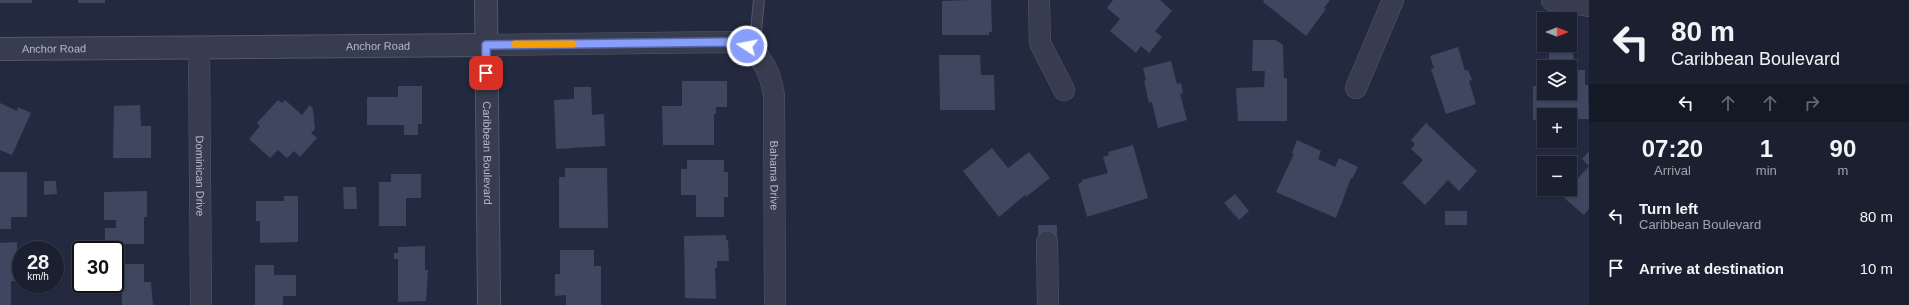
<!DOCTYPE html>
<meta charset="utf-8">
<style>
body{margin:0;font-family:Arial,sans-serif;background:#232838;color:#f1f3f6;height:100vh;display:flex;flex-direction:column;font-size:15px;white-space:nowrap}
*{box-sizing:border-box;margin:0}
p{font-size:13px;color:#9fa3ab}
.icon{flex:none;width:22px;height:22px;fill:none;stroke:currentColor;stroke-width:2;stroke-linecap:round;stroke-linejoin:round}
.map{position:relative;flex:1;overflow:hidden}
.panel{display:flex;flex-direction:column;background:#1a2030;width:320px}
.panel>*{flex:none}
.top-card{background:#1a2030;color:#f1f3f6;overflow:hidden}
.needle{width:26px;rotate:90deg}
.controls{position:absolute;left:1537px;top:12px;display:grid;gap:8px}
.controls a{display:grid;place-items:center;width:40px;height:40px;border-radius:0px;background:#1a2030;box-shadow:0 1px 3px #0004,0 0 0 1px #383e4c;font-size:20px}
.speed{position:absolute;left:12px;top:241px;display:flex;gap:8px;font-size:20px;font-weight:700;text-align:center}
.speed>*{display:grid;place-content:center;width:52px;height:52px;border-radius:50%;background:#1a2030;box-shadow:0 1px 3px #0004,0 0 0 1px #383e4c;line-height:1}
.speed small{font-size:10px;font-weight:400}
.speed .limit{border:2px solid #111;border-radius:6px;background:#fff;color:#111}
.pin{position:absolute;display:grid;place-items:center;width:34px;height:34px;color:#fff;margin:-17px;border-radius:8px;box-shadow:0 2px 6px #0006}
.me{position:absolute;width:44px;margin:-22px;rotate:281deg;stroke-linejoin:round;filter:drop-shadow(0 0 3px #0008)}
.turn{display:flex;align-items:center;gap:14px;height:84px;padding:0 16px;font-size:18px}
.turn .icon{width:52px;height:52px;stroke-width:2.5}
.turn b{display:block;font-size:28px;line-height:34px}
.lanes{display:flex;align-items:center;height:38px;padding:0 16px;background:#0003;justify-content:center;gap:20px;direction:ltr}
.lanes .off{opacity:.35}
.eta{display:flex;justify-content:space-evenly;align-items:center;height:68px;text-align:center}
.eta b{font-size:24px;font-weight:600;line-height:28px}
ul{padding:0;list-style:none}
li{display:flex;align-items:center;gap:12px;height:52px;padding:0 16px}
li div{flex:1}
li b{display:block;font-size:15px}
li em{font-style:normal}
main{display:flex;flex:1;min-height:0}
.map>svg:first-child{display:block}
</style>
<main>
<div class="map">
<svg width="1589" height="305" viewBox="0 0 1589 305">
<rect width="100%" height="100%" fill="#232a40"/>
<path fill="#3f4660" d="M0 0H32V3H0Z
M78 0H105V3H78Z
M970 0H991L992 32H989V35H942V1Z
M1113 0H1160L1172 11 1155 31 1162 37 1149 53 1141 46 1136 53 1110 31 1120 19 1107 8Z
M1264 0H1330L1324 8 1326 9 1306 36 1263 2Z
M1253 40H1276L1283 45 1284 78H1287V121H1238L1236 88 1264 87 1265 71H1252Z
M1458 47 1465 71 1468 70 1472 80 1469 81 1476 104 1446 114 1431 69 1434 68 1430 56Z
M1549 50H1573L1574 70H1585V85H1588L1589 119H1570V115H1544V120H1533V86L1544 85V93H1570V67H1549Z
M939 55H980L981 75H994L995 110H940Z
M1171 61 1177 84 1181 83 1183 93 1180 94 1187 120 1158 128 1152 102 1149 103 1144 81 1146 80 1143 68Z
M682 81H727V107H716V114H714V145H663L662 106H682Z
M398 86H422V124H418V135H404V125H367V97H398Z
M574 87H591L592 115 604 114 605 146 556 149 554 100 574 99Z
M278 100 282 103 285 100 302 115 310 105 313 109 315 129 311 133 317 138 300 157 294 151 287 158 278 150 270 158 249 139 260 126 257 123Z
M0 103 17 111 18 107 31 113 12 155 0 150Z
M140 105 141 126H151V158H113L114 106Z
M1426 123 1477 171 1459 191 1448 180 1425 205 1402 183 1423 160 1411 149 1415 144 1411 140Z
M1297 140 1321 151 1318 159 1335 167 1339 158 1358 167 1352 179 1351 178 1336 218 1276 192 1294 154 1292 153Z
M1133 145 1148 198 1087 217 1078 184 1082 182V180L1108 173 1103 157 1109 155 1108 152Z
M992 148 1008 168 1029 152 1050 178 1026 197 1025 195 999 217 963 171Z
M1589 151V166L1582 159Z
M687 160H724V172H728V197H724V217H696V195H681V169H687Z
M1589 166V209L1584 215 1562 196Z
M565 168H607L608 228H559V177H565Z
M0 172H27V217H11V229H0Z
M391 174H421V198H406V226H379V182H391Z
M44 181H56L57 194 44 195Z
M343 187H356L357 209H344Z
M147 191V217H144V244H105V228H116V220H104V192Z
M1235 194 1249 211 1239 220 1224 203Z
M284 196H298V242L260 243V221H256V201H284Z
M1445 211H1467V225H1445Z
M1038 225H1057V239H1038Z
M726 235V240H728L729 261H717V268H715L716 299 685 298 684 236Z
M17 242V265L21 264V281H11V305H0V243Z
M425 246V270H428L426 301 398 302V259H394V253H398V247Z
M560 250H594V266H601V305H566V295L555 296V274H560Z
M121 264H144V282H151L153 305H122Z
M255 265H274V275H296V296H283V305H255Z"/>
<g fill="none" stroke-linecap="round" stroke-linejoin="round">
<g stroke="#52586a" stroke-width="12">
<path id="service" d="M754 52 759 0"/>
</g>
<g stroke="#52586a" stroke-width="22">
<g id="minor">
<path d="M1039 0 1040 43 1064 90"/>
<path d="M1552 0 1589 6"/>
<path id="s1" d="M486 45 728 42C757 43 770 69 774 95L775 305"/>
<path id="s2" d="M199 47 201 305"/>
<path d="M1356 88 1393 0"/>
<path d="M1047 242 1048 305"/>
</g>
</g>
<g stroke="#52586a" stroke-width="24">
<g id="tertiary">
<path id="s3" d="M486 0 489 305"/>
<path id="s4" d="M0 49 486 45"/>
</g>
</g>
<use href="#service" stroke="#373d4f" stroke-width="10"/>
<use href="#minor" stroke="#373d4f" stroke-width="21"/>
<use href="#tertiary" stroke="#373d4f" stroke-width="22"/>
</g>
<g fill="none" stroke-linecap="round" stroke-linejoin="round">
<g stroke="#5867a4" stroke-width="10">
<path id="route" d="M486 73V45L728 42 747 46"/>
</g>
<use href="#route" stroke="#879efc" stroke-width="7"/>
<path stroke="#f59e0b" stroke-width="7" d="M515 44H573"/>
</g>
<g text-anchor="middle" stroke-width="3.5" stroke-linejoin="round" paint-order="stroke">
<g font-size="11" fill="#b4b8ca" stroke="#1c2234">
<text dy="4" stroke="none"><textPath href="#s4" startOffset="378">Anchor Road</textPath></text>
<text dy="4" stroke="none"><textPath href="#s4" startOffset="54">Anchor Road</textPath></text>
<text dy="4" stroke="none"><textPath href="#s3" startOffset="153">Caribbean Boulevard</textPath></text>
<text dy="4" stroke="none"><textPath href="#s2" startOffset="129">Dominican Drive</textPath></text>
<text dy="4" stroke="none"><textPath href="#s1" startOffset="399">Bahama Drive</textPath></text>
</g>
</g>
</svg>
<div class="controls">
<a><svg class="needle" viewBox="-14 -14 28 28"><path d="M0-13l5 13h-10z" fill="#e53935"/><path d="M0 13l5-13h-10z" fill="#9fa3ab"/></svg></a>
<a><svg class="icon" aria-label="layers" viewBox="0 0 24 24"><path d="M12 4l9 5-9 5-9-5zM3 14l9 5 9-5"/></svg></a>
<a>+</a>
<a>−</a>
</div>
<div class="speed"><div>28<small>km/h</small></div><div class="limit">30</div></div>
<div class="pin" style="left:486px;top:73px;background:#d93025"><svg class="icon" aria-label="arrive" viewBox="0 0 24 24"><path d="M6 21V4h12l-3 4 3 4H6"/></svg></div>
<svg class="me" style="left:747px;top:46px" viewBox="-20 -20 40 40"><circle r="17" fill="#879efc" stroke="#fff" stroke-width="3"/><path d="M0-11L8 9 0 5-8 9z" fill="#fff"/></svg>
</div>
<section class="panel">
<div class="top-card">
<div class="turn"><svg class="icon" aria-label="left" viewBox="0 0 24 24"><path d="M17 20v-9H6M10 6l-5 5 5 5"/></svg><div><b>80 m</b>Caribbean Boulevard</div></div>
<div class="lanes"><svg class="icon" aria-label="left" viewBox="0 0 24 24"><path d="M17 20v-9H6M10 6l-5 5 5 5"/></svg><svg class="icon off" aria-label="ahead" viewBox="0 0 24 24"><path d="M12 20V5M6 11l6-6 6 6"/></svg><svg class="icon off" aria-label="ahead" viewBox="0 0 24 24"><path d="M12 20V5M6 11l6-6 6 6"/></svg><svg class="icon off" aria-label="right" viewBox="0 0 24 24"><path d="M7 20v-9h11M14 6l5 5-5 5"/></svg></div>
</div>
<div class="eta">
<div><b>07:20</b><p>Arrival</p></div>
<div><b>1</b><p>min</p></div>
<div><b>90</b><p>m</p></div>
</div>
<ul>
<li><svg class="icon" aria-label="left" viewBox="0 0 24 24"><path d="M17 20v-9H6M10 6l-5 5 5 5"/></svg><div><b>Turn left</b><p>Caribbean Boulevard</p></div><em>80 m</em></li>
<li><svg class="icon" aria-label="arrive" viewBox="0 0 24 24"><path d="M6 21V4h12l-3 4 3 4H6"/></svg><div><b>Arrive at destination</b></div><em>10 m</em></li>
</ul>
</section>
</main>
